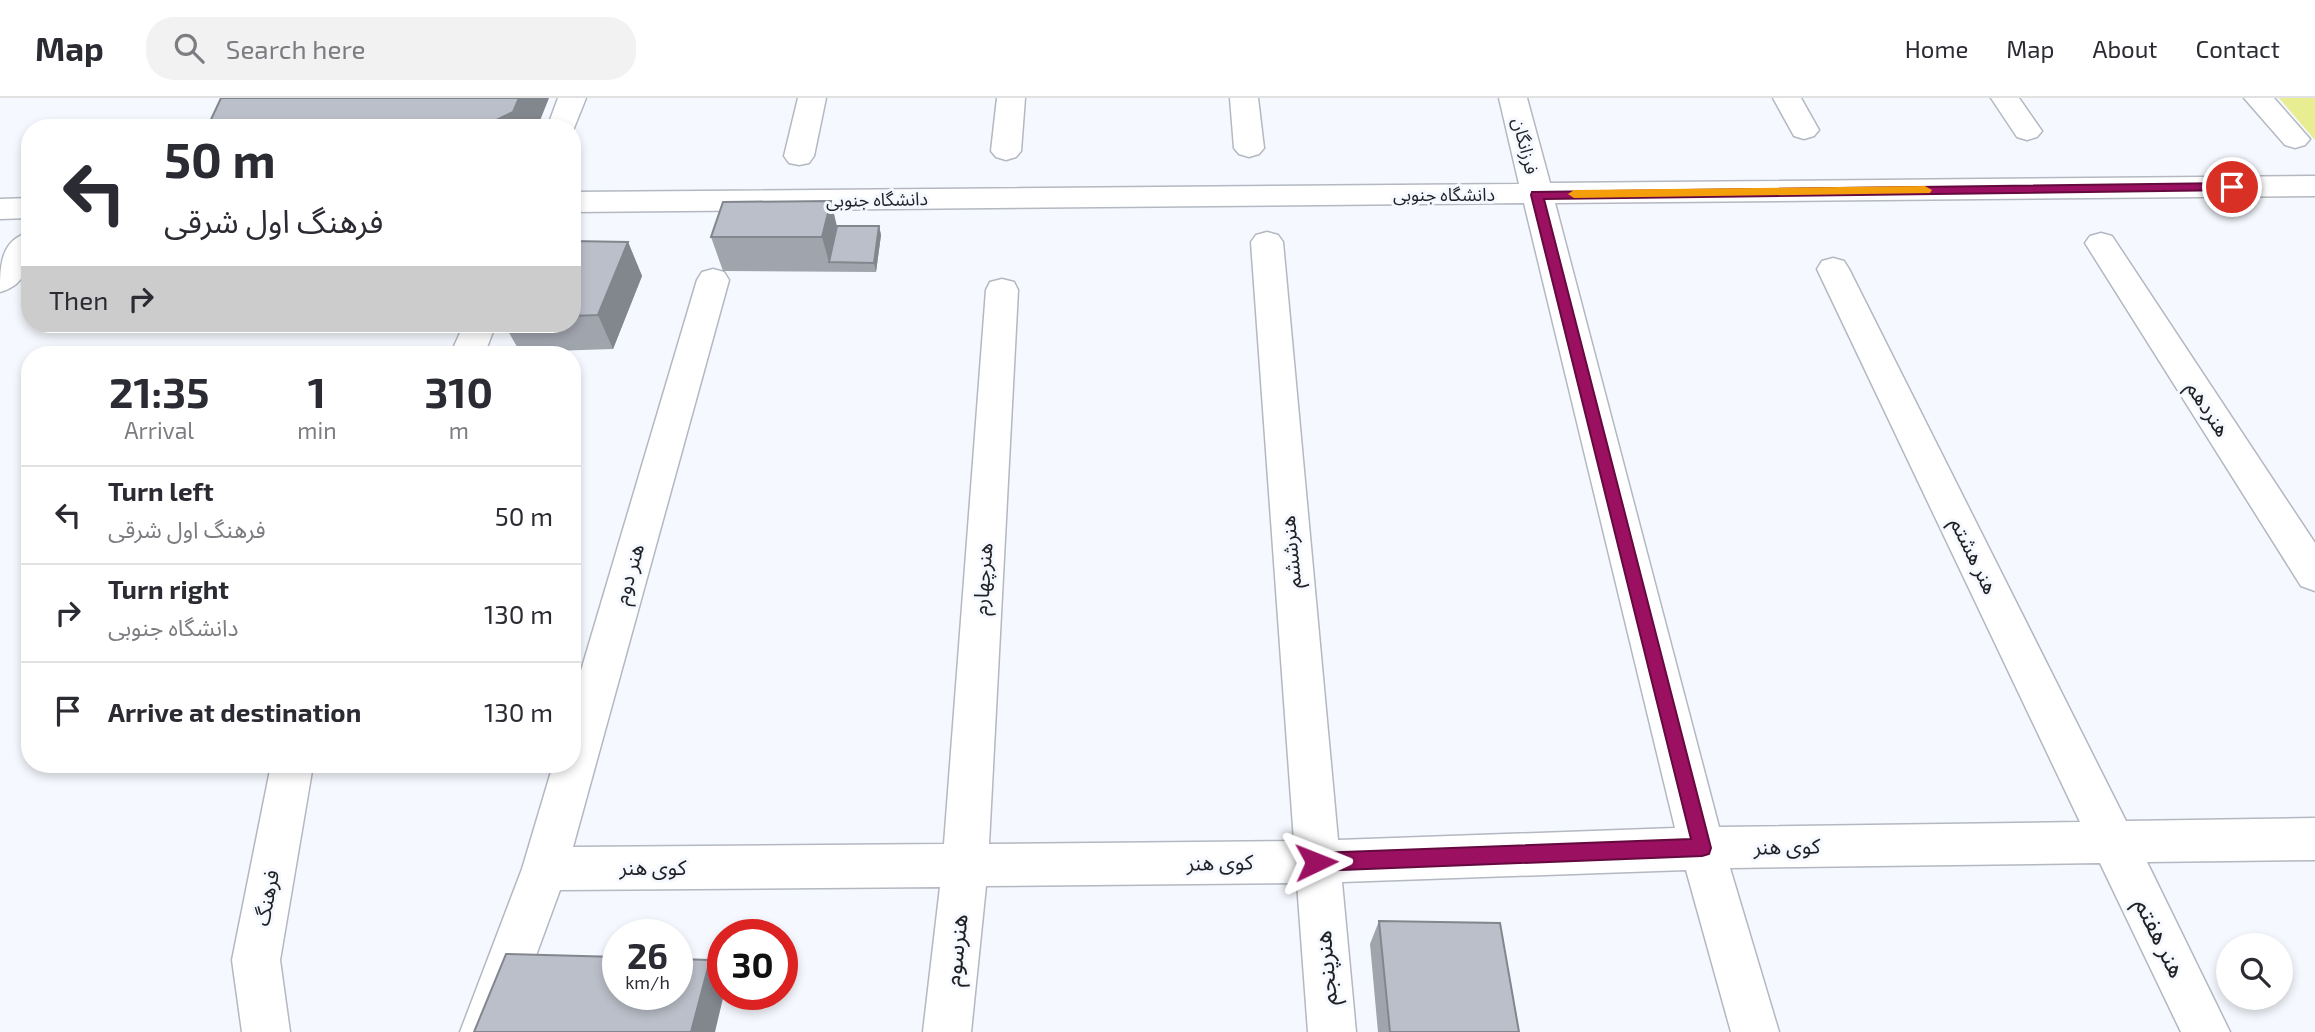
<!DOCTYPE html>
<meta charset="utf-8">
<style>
body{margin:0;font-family:"Exo 2","Noto Sans Arabic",sans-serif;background:#f2f2f3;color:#2b2b33;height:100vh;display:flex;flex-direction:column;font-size:26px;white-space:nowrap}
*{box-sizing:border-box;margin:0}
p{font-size:23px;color:#7c7c81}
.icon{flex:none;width:38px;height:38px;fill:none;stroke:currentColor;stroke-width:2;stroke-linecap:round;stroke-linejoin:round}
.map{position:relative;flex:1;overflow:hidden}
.sheet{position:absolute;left:21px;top:248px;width:560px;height:427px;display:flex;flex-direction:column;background:#fff;border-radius:28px;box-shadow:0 4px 10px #0003}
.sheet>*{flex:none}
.top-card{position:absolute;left:21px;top:21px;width:560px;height:214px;border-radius:28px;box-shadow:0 4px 10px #0003;background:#fff;color:#2b2b33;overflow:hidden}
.tools{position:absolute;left:2216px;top:835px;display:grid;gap:14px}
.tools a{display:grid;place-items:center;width:77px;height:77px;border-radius:50%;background:#fff;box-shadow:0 4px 10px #0003;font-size:35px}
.speed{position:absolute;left:602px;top:821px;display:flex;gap:14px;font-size:35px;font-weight:700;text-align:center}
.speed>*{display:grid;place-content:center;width:91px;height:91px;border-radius:50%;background:#fff;box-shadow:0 4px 10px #0003;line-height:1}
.speed small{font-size:18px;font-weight:400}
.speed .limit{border:10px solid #d22;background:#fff;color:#111}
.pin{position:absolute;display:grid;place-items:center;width:60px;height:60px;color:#fff;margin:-30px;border:4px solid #fff;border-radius:50%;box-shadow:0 2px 7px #0007}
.me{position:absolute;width:77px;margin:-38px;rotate:88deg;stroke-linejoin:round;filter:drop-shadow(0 0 5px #0008)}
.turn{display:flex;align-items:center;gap:24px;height:147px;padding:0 28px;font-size:32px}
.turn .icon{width:91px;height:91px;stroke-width:2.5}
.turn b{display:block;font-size:49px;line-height:60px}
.then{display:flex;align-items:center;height:66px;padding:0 28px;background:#0003;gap:14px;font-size:26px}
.eta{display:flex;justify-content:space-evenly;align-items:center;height:119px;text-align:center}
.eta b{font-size:42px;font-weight:700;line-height:49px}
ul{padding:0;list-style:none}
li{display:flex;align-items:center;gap:21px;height:98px;padding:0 28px;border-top:2px solid #e1e1e2}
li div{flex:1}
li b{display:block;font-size:26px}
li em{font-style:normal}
header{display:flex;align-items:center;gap:42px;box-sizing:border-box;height:98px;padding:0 35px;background:#fff;border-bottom:2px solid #e1e1e2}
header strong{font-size:33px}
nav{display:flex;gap:38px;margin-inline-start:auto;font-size:24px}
.search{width:490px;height:63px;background:#f2f2f3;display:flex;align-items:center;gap:18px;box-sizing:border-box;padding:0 24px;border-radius:28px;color:#7c7c81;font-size:26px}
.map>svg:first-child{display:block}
</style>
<header>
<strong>Map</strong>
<div class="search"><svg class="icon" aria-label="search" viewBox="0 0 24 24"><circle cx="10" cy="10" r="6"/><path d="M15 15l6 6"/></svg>Search here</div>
<nav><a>Home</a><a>Map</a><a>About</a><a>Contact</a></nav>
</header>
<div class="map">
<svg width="2315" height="934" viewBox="0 0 2315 934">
<rect width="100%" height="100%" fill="#f5f8fe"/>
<path fill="#e7ed90" d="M2279 0H2315V42Z"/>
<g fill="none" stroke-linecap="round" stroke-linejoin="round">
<g stroke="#b3b8c1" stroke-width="3">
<path id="minor" d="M558 0H586L572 35V30H547Z
M798 0H826L814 58 809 65 799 67 789 65 784 58Z
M997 0H1025L1021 53 1016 59 1006 62 996 59 991 53Z
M1230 0H1258L1264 50 1259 56 1249 59 1239 56 1234 50Z
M1499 0H1527L1550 85 2315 78V98L1555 105 1719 729 2080 724 1817 171 1822 163 1833 160 1844 163 1849 171 2126 723 2315 720V762L2147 764 2230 934H2181L2100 765 1730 770 1779 934H1731L1686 772 1342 784 1356 934H1308L1297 785 986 788 971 934H923L940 789 560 792 508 934H460L522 771 553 667H572V603L697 182 702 174 713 171 724 174 729 182 573 749 944 746 986 192 990 184 1002 181 1014 184 1018 192 989 746 1294 743 1251 144 1256 137 1267 134 1278 137 1283 144 1338 742 1675 730 1524 105 572 114V94L1519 86Z
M1773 0H1801L1819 32 1814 38 1804 41 1794 38Z
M1991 0H2019L2042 33 2037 39 2027 42 2017 39Z
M2244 0H2274L2310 41 2305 47 2295 50 2285 47Z
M30 100V120L0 121V101Z
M30 134C30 160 30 186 0 194 0 168 0 142 30 134Z
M2101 135 2112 138 2315 445V493L2301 488 2085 145 2090 138Z
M464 226H496L484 257H450Z
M271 667H313L280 862 290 934H242L232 862Z"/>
</g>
<use href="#minor" fill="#fff" fill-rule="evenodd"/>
</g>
<path fill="#a0a4ad" d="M837 128H879L881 137 876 174 723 173 711 139Z
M572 143 628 144 642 178 613 251 520 254 504 226H572Z
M1379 823 1519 934H1378L1370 846Z"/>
<path fill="#82868d" d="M519 0H549L537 30H480Z
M831 103 839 137 829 164 822 139Z
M879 128 881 137 876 174 874 165Z
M628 144 642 178 613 251 598 217Z
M710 862 723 878V896H724L715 934H691Z"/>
<path fill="#babfc9" stroke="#82868d" stroke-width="2" d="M221 0H519L513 14 480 30H207Z
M831 103 822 139H711L723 104Z
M837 128H879L874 165 829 164Z
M572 143 628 144 598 217 572 218Z
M1379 823 1500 825 1519 934H1390Z
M506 856 618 859V896H677V861L710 862 691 934H474Z"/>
<path fill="#9b1061" stroke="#650a3f" stroke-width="2" d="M2232 85 2238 89 2236 92 1544 101 1711 750 1709 756 1702 758 1316 773 1310 770 1307 764 1310 758 1316 755 1691 741 1531 97 1532 94Z"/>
<path fill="#f59e0b" d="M1925 88 1932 92 1930 95 1574 100 1568 96 1574 92Z"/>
<g text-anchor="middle" stroke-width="6" stroke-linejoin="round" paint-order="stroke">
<g font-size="18" fill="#1f2124" stroke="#f5f8fe">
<text transform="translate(1525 48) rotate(76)" y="6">فرزانگان</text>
<text x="1444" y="103">دانشگاه جنوبی</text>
<text transform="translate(877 102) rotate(-1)" y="6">دانشگاه جنوبی</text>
</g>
<g font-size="21" fill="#1f2124" stroke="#f5f8fe">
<text transform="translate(2208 311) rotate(57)" y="7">هنردهم</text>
<text transform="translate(1291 454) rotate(-95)" y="7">هنرششم</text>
<text transform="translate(1974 458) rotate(64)" y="7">هنر هشتم</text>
<text transform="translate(629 476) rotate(-74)" y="7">هنر دوم</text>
<text transform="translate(983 481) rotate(-86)" y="7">هنرچهارم</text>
<text transform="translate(1787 749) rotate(-1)" y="7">کوی هنر</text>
<text transform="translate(1220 765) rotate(-1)" y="7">کوی هنر</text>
<text x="653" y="777">کوی هنر</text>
<text transform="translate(267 800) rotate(-79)" y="7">فرهنگ</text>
</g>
<g font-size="24" fill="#1f2124" stroke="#f5f8fe">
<text transform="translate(2160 840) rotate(64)" y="8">هنر هفتم</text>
<text transform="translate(956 852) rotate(-84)" y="8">هنرسوم</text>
<text transform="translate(1326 870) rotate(-95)" y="8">هنرپنجم</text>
</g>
</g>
</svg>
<div class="tools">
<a><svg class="icon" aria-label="search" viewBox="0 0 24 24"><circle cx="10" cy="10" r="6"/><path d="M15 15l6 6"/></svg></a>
</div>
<div class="speed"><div>26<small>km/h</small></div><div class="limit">30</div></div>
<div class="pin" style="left:2232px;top:89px;background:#d93025"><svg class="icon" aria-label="arrive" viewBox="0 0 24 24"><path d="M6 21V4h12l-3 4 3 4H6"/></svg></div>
<svg class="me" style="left:1316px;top:764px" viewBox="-20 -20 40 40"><path d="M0-17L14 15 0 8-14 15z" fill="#9b1061" stroke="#fff" stroke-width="4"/></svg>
<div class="top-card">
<div class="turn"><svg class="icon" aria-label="left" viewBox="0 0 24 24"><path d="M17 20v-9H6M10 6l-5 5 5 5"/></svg><div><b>50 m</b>فرهنگ اول شرقی</div></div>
<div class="then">Then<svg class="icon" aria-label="right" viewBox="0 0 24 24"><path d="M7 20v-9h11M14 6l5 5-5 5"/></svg></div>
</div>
<section class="sheet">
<div class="eta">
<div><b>21:35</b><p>Arrival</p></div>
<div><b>1</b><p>min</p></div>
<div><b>310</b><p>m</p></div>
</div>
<ul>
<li><svg class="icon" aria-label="left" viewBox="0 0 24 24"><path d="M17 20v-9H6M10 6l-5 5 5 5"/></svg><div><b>Turn left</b><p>فرهنگ اول شرقی</p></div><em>50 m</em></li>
<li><svg class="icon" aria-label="right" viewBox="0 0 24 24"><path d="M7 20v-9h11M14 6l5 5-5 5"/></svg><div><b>Turn right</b><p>دانشگاه جنوبی</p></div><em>130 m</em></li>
<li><svg class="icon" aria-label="arrive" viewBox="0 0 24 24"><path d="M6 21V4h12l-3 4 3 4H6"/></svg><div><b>Arrive at destination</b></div><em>130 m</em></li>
</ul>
</section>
</div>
